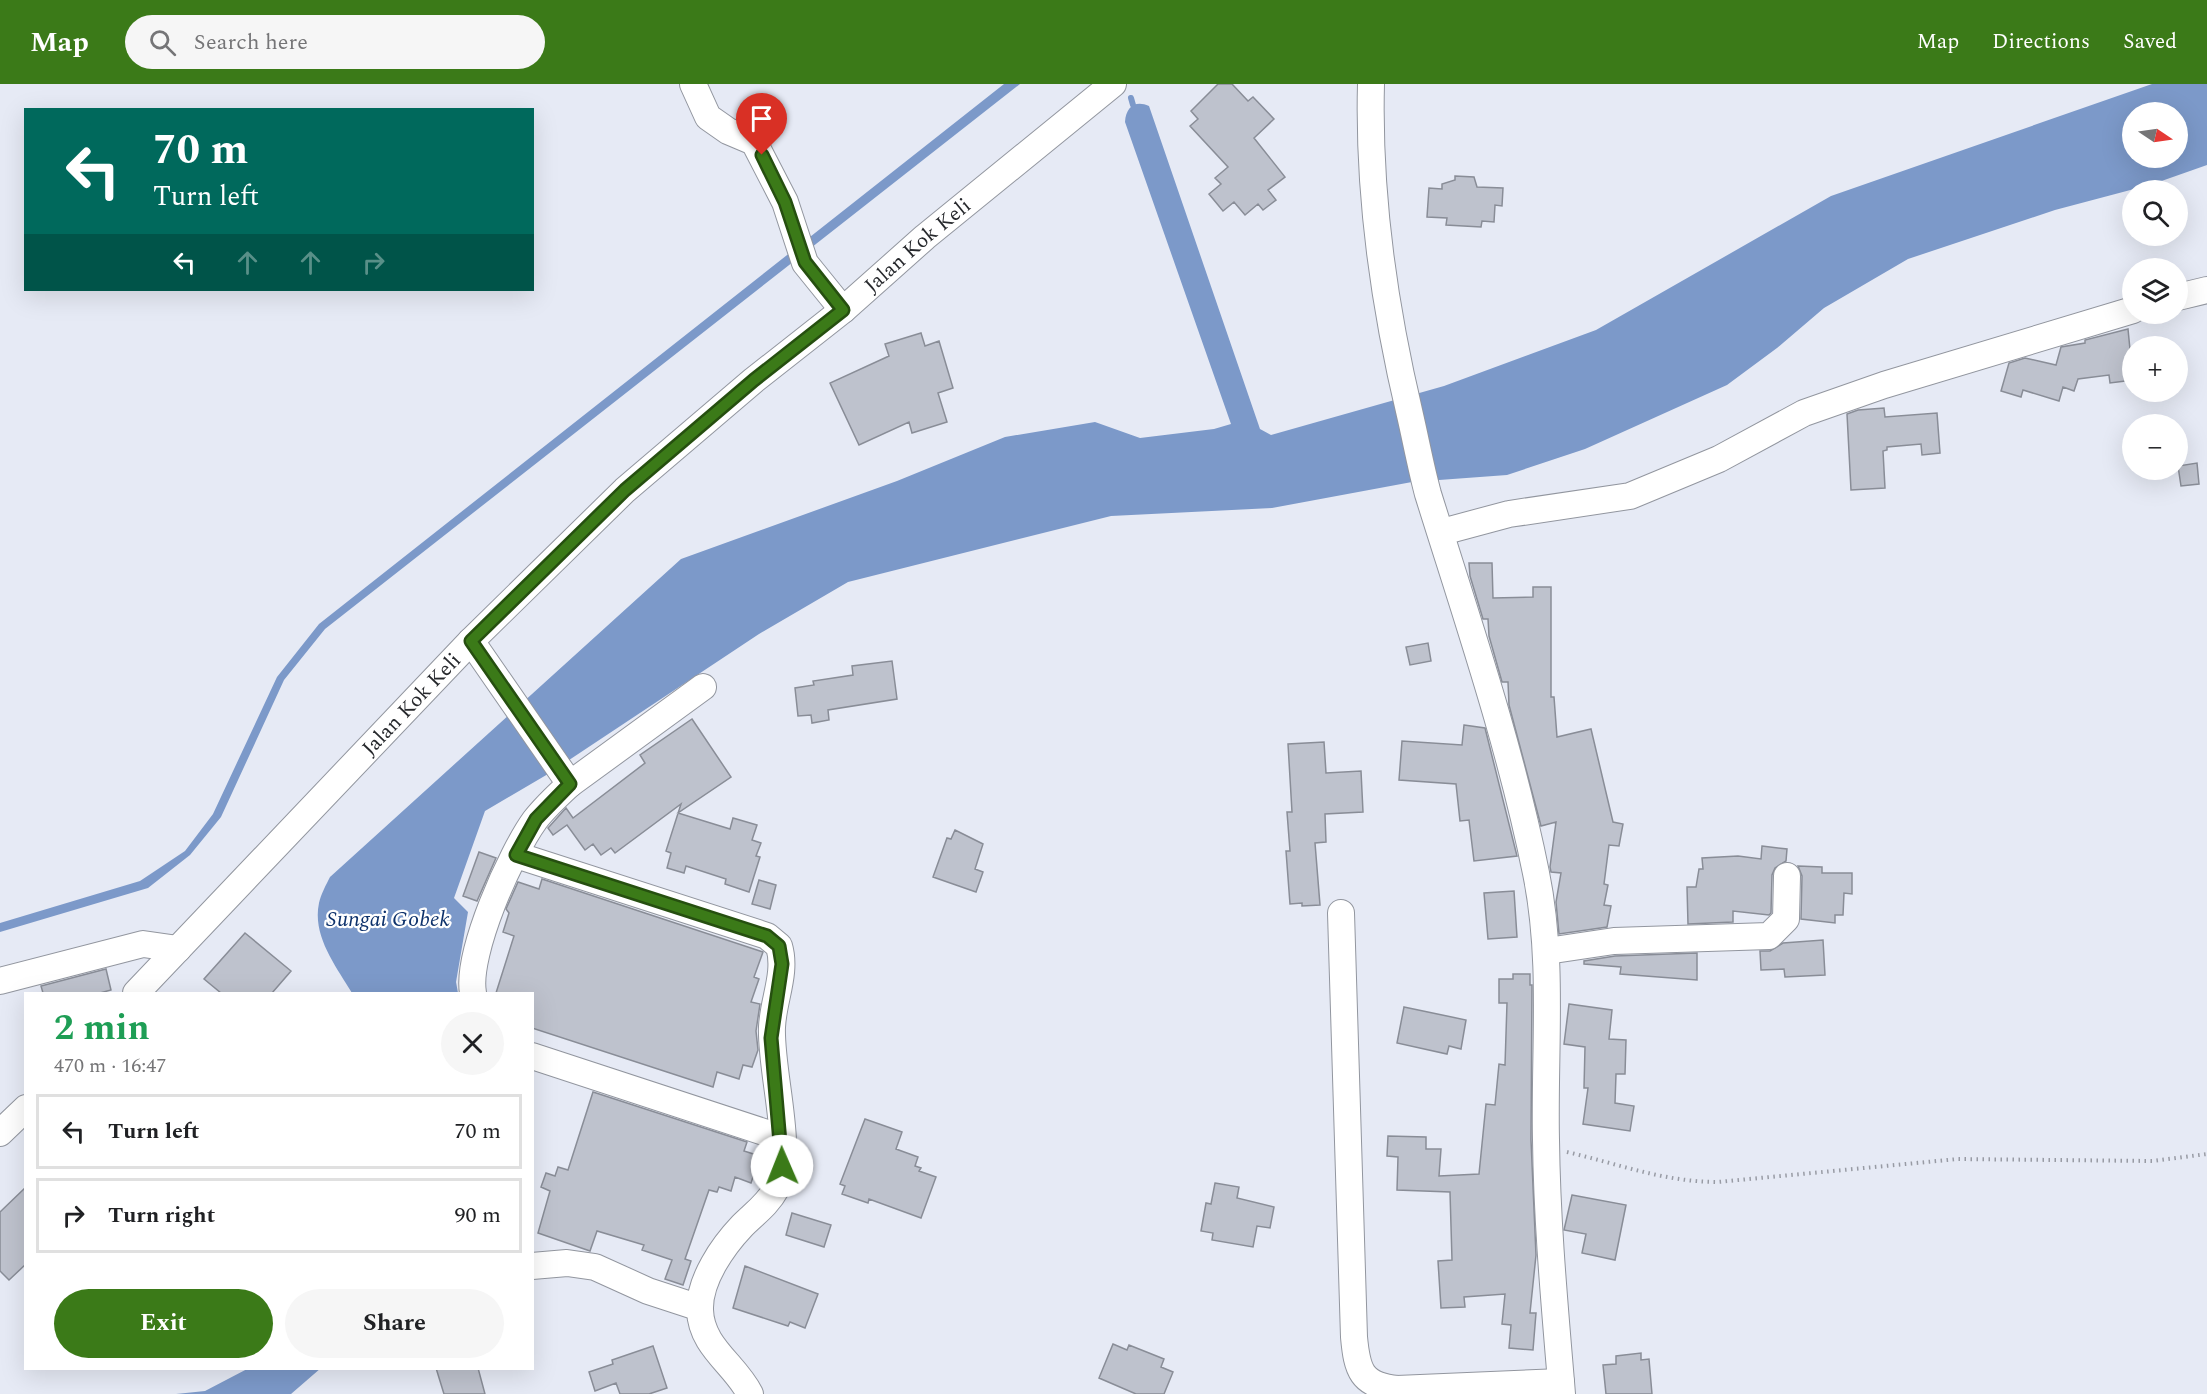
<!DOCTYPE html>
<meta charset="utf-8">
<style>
body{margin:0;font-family:Spectral,serif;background:#f6f6f6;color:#202124;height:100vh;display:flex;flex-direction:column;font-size:22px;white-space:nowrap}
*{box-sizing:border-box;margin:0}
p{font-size:20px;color:#757577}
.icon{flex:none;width:33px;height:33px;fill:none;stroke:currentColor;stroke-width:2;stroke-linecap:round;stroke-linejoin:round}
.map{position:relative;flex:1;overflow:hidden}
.drawer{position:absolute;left:24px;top:908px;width:510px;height:378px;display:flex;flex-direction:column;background:#fff;border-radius:0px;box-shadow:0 6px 24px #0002}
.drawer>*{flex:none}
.top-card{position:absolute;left:24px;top:24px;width:510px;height:183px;border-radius:0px;box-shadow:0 6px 24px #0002;background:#00695c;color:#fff;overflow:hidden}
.needle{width:39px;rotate:103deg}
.fabs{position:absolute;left:2122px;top:18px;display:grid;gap:12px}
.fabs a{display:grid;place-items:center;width:66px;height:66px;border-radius:50%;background:#fff;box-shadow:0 6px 24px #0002;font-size:30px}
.pin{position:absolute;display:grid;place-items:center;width:51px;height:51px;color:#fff;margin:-62px -26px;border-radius:50% 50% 50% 0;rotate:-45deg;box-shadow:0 0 6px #0007}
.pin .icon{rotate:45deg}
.me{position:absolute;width:66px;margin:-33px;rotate:359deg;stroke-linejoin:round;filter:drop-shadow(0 0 4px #0008)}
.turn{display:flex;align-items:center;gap:21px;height:126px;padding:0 30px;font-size:27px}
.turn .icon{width:78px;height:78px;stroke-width:2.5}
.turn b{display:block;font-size:42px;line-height:51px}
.lanes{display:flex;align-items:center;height:57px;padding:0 30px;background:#0003;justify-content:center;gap:30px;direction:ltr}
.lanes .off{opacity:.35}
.round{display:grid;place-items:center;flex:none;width:63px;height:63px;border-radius:32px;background:#f6f6f6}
.summary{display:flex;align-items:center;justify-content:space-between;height:102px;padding:0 30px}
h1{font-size:36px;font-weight:700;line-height:45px;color:#1e9e55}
.action{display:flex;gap:12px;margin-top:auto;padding:12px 30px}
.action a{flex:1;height:69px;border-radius:36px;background:#3b7a18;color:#fff;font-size:24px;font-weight:700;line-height:69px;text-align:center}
.action a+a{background:#f6f6f6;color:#202124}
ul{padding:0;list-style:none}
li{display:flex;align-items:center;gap:18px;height:75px;margin:0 12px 9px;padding:0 18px;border:3px solid #e0e0e0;border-radius:0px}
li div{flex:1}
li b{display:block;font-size:22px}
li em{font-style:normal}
header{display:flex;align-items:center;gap:36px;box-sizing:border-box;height:84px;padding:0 30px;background:#3b7a18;color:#fff}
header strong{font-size:28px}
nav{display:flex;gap:33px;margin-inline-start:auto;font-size:21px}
.search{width:420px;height:54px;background:#f6f6f6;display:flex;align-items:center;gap:15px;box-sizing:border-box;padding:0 21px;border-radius:33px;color:#757577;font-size:22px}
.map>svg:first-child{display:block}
</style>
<header>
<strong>Map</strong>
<div class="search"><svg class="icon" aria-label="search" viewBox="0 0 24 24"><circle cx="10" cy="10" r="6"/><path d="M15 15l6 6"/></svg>Search here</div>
<nav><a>Map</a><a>Directions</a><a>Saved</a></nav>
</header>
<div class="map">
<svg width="2207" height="1310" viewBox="0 0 2207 1310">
<rect width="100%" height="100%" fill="#e6eaf5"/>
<path fill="#7c99c9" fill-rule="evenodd" d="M1004 0H1020L325 545 284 596 221 733 190 771 148 804 0 848V839L140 797 185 767 213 730 277 593 319 540Z
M2152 0H2207V81L2153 100 2055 126 1908 175 1824 224 1777 264 1727 301 1585 365 1507 391 1412 398 1272 424 1111 432 848 498 759 550 548 690 485 727 454 814 468 828 456 898 458 909H352C336 882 312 852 319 819 321 810 326 801 330 793L681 475 897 397 1005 353 1095 338 1140 354 1214 345 1231 340 1125 38C1126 23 1135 16 1149 22L1260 345 1271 351 1444 302 1596 246 1831 112ZM2133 28H2178V74H2133Z
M249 1284H321L291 1310H176L205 1307Z"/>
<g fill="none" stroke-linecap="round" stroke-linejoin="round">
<path stroke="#7c99c9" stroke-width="6" d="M1131 14 1133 21"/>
</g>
<path fill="#bec2cd" stroke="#898d97" stroke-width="1.5" d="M1218 0H1232L1248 17 1253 13 1274 35 1254 54 1285 93 1268 106 1276 116 1263 126 1258 120 1245 131 1234 118 1223 127 1209 110 1221 100 1215 94 1228 83 1190 42 1198 35 1191 27Z
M1455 92 1474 93 1477 103 1503 104 1502 122 1495 121 1494 138 1482 137 1481 143 1446 141 1447 134 1427 133 1429 104 1442 105V100L1455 96Z
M2128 245 2133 296 2110 299 2109 291 2078 295 2074 307 2063 303 2059 317 2023 306 2021 313 2001 307 2009 279 2025 274 2056 281 2061 263 2085 259V256Z
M921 249 925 262 939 257 953 304 938 309 947 338 912 349 909 338 859 361 830 299 889 272 885 260Z
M1884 324 1885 333 1937 329 1940 369 1922 371 1921 360 1887 363V366L1883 367 1885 404 1851 406 1847 330 1858 326Z
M2197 379 2199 400 2181 402 2178 382Z
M1469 479H1492L1493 514 1533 513V503H1551V613H1554L1557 653 1591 645 1613 738 1623 740 1619 762 1609 761 1604 800 1608 801 1604 821 1611 822 1607 843 1559 850 1556 818 1561 789 1551 788 1550 783 1556 738 1541 742 1509 621 1508 598H1502L1489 552 1488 535H1483L1470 492Z
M1428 559 1431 577 1410 581 1406 563Z
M892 577 897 615 828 626 829 636 812 639 811 631 798 632 795 604 814 601 813 597 853 591 852 582Z
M692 635 731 693 678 729 730 745 733 734 757 741 752 756 761 759 756 772 760 773 749 808 725 800 726 795 686 782 684 789 667 784 671 769 666 767 681 720 615 769 611 764 601 771 593 760 585 766 567 741 553 751 548 744 566 724 573 734 645 679 640 671Z
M1464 641 1485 644 1517 772 1474 777 1469 736 1460 737 1456 700 1399 696 1402 657 1462 661Z
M1324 658 1326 689 1361 687 1363 728 1325 730 1326 758 1315 759 1320 821 1302 822V819L1290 820 1286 767H1290L1287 728H1292L1288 660Z
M955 746 983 760 975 785 983 788 976 808 933 793 947 754 951 755Z
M1762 762 1787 765 1786 777 1775 784 1772 791 1771 829 1769 831 1733 827V838L1688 840 1687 803H1696L1699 785H1703L1702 774 1738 772 1761 775Z
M479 768 496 774 477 817 463 812Z
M1798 782 1822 783V789H1852V810L1844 809 1843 831H1835V839L1801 835 1802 792Z
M542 795 763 868 754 893 759 895 751 918 760 920 756 947 758 966 752 983 743 981 739 995 717 988 713 1003 532 944V909H496L514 852 503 848 509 829 506 825 518 798 539 805Z
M759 796 776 801 770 825 752 820Z
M1514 807 1517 853 1488 855 1484 809Z
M245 849 291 887 272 909H221L204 895Z
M1823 856 1825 891 1785 893 1784 885 1761 886 1760 867H1770L1783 859Z
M1697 869V896L1620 890 1621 883 1584 880V877L1615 872Z
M106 885 111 906 100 909H43L41 902Z
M1513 890H1530V901H1532L1531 1056 1536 1171 1530 1229H1536L1533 1266 1509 1264 1511 1241 1502 1240 1505 1210 1464 1213 1465 1223 1441 1224 1438 1177 1452 1176 1450 1108 1397 1106 1398 1073 1387 1072 1388 1052 1426 1053V1065H1441L1439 1092 1479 1090 1486 1020 1495 1021 1499 980 1505 981 1507 919H1499V895H1513Z
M1569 920 1612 926 1609 955 1626 956 1625 990H1616L1615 1019 1634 1022 1630 1047 1583 1040 1588 1004H1584L1585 963 1564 960Z
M1404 923 1466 936 1461 965 1449 962 1447 970 1397 959Z
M593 1008 747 1058 744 1067 760 1072 751 1099 735 1093 731 1107 719 1103 717 1108 709 1106 685 1175 691 1177 683 1201 665 1195 672 1176 642 1166 644 1161 597 1147 590 1167 538 1149 550 1107 541 1103 546 1089 555 1092 558 1083 568 1086Z
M865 1035 902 1048 896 1065 918 1073 915 1082 921 1084 919 1087 936 1093 921 1134 869 1115 868 1119 842 1110 845 1102 840 1100Z
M1215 1099 1239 1103 1237 1114 1274 1123 1270 1144 1257 1142 1253 1163 1212 1156 1213 1149 1201 1147 1206 1119 1211 1120Z
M26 1103V1180L9 1196 0 1187V1128Z
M1572 1111 1626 1121 1615 1176 1582 1169 1586 1150 1564 1146Z
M792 1129 831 1141 824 1163 786 1151Z
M745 1182 818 1210 805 1244 790 1238 788 1242 733 1224Z
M1113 1260 1127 1266 1129 1261 1164 1275 1161 1283 1173 1288 1164 1310H1136L1099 1294Z
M653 1262 667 1304 649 1310H620L616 1299 595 1307 589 1288 613 1280 612 1276Z
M1641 1269V1276L1649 1275 1652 1310H1606L1603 1281 1616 1280V1272Z
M436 1284H478L485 1310H444Z"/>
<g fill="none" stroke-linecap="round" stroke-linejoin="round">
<g stroke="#92969f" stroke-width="28">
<g id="minor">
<path d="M693 0 708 33 728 47 754 58 785 118 805 179 843 226"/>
<path d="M1371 0C1368 113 1384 222 1410 331 1416 357 1421 384 1428 410 1467 535 1510 660 1536 789 1554 877 1544 967 1546 1056 1547 1141 1555 1225 1562 1310"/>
<path d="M2178 213 2207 206"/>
<path d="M1442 448 1509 430 1630 412 1719 375 1804 329 1884 301 2133 226"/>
<path d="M471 557 570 700C558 711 545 723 535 736 511 769 466 869 473 909"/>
<path d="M570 700 703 603"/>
<path d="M516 771 767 852 779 862C787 889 773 916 772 943 770 988 795 1066 776 1105 768 1120 754 1130 742 1142 723 1162 699 1196 700 1226 701 1263 735 1280 750 1310"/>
<path d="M1341 829 1354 1253C1357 1286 1361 1301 1397 1305L1561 1298"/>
<path d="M1547 867 1614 857 1769 852 1786 835 1787 792"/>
<path d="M0 897 143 860 178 865"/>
<path id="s1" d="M136 909 471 557 625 406 754 296 843 226 925 153 1113 0"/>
<path d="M532 972 782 1054"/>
<path d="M0 1049 26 1024"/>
<path d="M532 1182 567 1179 595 1183 648 1207 700 1224"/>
</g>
</g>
<path stroke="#989ba4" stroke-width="4" stroke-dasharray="1.5 4.5" stroke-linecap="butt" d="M1567 1068C1619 1080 1664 1098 1718 1098L1958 1075 2152 1077 2207 1070"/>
<use href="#minor" stroke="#fff" stroke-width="26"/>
</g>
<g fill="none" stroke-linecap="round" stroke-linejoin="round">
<g stroke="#264f10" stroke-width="15">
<path id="route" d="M762 71 785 118 805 178 843 226 754 296 625 406 471 557 570 700 536 735 516 771 767 852 779 862 782 880 771 954 782 1082"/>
</g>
<use href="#route" stroke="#3b7a18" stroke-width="10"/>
</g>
<g text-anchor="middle" stroke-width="4.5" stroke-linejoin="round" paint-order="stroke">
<g font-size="21" fill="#27292d" stroke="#fff">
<text dy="7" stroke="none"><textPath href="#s1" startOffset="1083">Jalan Kok Keli</textPath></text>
<text dy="7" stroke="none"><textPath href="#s1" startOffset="399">Jalan Kok Keli</textPath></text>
</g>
<g font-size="22" font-style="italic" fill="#0d316b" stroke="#fff">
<text x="388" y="842">Sungai Gobek</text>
</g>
</g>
</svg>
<div class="fabs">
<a><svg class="needle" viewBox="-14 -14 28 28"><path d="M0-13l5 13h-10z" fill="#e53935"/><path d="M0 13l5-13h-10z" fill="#757577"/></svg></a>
<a><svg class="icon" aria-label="search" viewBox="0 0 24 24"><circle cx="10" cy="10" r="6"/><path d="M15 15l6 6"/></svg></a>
<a><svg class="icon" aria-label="layers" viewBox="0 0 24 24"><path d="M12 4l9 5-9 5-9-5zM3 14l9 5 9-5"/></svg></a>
<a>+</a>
<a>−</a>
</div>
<div class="pin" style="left:762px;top:71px;background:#d93025"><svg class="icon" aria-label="arrive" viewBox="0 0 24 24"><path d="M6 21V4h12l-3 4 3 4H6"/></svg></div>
<svg class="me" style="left:782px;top:1082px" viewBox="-20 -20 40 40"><circle r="19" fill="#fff"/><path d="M0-13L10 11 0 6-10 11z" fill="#3b7a18"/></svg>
<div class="top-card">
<div class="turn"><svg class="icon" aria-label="left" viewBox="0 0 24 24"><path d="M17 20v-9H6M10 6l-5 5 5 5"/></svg><div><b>70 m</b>Turn left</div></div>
<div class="lanes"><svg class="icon" aria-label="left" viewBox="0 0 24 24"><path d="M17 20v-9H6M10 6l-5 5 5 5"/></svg><svg class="icon off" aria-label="ahead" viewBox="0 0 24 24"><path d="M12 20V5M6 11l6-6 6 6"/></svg><svg class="icon off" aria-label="ahead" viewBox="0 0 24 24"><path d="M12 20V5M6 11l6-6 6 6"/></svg><svg class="icon off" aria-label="right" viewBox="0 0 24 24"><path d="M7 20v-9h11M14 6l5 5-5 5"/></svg></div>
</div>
<section class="drawer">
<div class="summary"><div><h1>2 min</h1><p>470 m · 16:47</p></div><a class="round"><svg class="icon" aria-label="close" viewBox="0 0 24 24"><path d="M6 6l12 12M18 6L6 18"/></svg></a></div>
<ul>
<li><svg class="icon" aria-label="left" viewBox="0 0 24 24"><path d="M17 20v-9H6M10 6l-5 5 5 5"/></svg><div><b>Turn left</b></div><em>70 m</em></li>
<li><svg class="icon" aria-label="right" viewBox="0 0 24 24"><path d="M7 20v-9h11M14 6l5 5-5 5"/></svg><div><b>Turn right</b></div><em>90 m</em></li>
</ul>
<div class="action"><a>Exit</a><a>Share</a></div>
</section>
</div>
